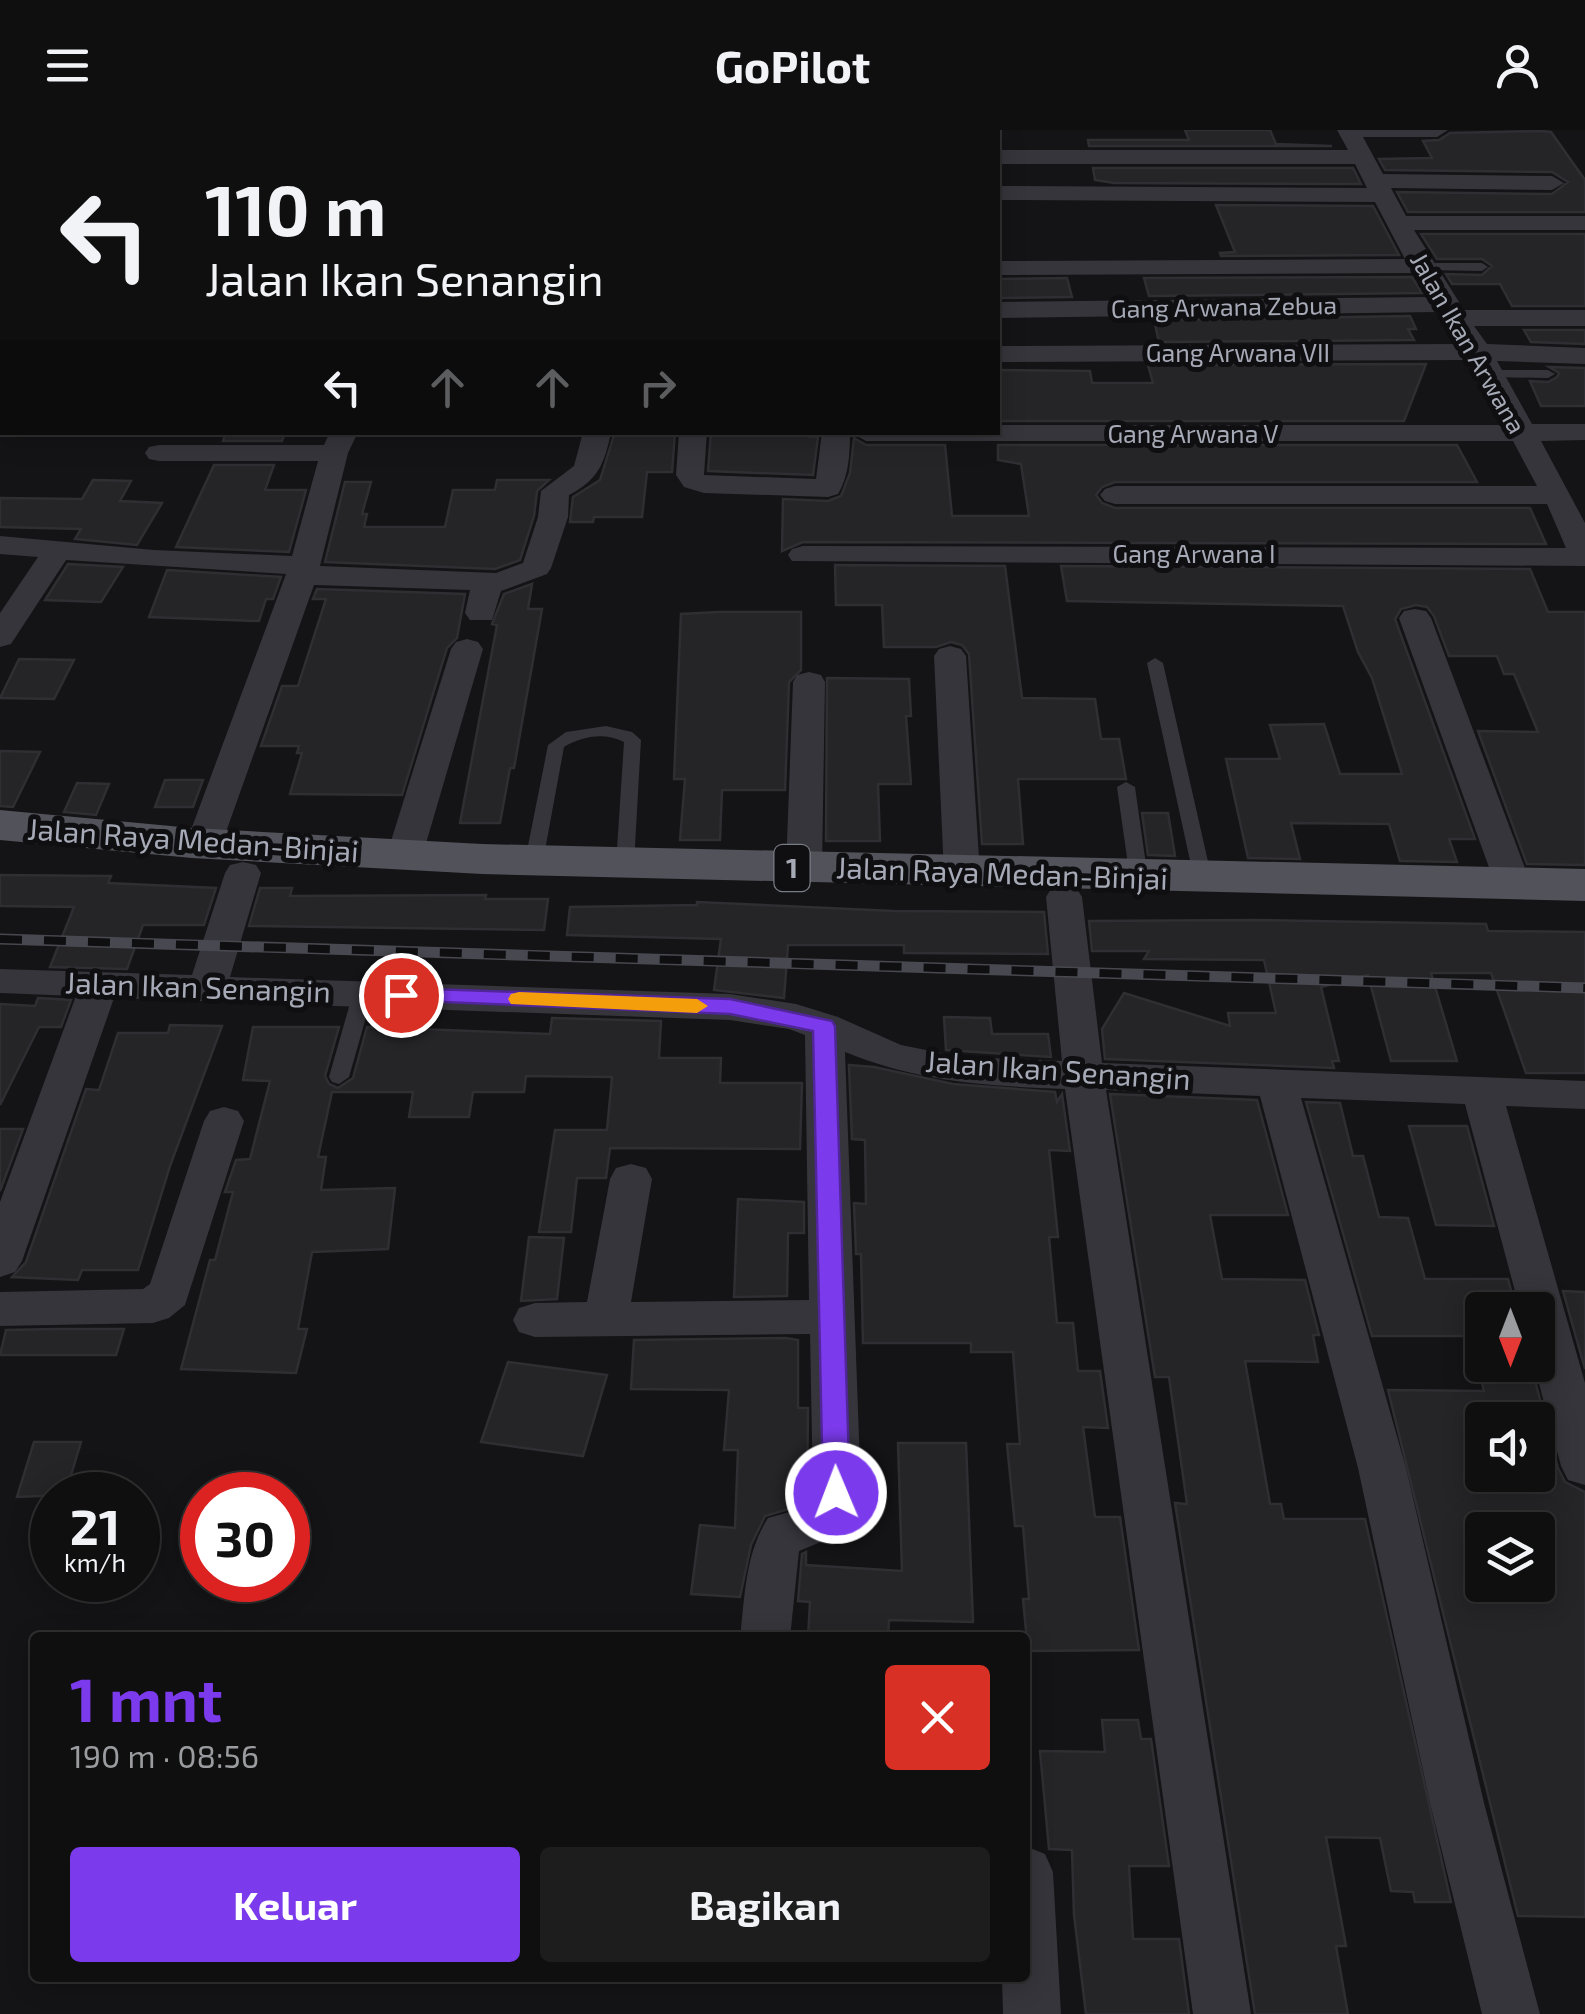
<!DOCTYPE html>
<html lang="id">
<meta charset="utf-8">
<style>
body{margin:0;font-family:"Exo 2",sans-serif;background:#1d1d1e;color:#f1f3f6;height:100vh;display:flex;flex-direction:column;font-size:38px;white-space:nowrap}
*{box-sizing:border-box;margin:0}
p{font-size:32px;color:#9b9c9f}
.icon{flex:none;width:55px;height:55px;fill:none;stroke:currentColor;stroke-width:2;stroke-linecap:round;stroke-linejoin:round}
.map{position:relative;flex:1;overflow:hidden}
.panel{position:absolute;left:30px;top:1502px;width:1000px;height:350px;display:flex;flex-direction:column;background:#0f0f10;border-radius:10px;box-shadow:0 5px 25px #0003,0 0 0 2px #2f2f30}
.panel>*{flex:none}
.top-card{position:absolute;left:0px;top:0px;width:1000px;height:305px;box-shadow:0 5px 25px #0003,0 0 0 2px #2f2f30;background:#0f0f10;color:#f1f3f6;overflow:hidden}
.needle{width:65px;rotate:180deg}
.controls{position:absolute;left:1465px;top:1162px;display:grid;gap:20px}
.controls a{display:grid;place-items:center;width:90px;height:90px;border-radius:10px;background:#0f0f10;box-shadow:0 5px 25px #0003,0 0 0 2px #2f2f30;font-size:50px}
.speed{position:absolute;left:30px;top:1342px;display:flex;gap:20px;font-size:50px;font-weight:700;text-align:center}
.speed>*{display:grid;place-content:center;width:130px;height:130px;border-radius:50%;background:#0f0f10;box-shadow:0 5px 25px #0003,0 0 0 2px #2f2f30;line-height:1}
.speed small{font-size:25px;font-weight:400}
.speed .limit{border:15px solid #d22;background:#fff;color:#111}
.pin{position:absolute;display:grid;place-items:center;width:85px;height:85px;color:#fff;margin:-42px;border:5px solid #fff;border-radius:50%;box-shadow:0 2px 10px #0007}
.me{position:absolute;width:110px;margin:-55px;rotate:359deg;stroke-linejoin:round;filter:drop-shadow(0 0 8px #0008)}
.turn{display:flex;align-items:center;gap:35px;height:210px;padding:0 40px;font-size:45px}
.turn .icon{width:130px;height:130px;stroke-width:2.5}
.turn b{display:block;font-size:70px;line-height:85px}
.lanes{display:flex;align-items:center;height:95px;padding:0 40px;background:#0003;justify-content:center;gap:50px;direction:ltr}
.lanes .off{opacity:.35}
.round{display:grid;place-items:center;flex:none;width:105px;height:105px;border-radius:10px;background:#1d1d1e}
.head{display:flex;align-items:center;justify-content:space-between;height:170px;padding:0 40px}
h1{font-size:60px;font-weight:700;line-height:75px;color:#7c3aed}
.primary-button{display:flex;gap:20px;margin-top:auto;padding:20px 40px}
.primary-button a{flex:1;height:115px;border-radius:10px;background:#7c3aed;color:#fff;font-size:40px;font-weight:700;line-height:115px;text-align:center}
.primary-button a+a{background:#1d1d1e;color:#f1f3f6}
header{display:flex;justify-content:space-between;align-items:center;height:130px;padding:0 40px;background:#0f0f10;font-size:45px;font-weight:700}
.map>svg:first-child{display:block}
</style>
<header><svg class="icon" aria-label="menu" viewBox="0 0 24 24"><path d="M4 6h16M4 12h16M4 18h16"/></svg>GoPilot<svg class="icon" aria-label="person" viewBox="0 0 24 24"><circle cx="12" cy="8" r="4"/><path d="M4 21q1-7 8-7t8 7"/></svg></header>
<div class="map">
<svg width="1585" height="1884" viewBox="0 0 1585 1884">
<rect width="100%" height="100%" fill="#141416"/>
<path fill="#252427" stroke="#2f2e32" stroke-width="2.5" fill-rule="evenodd" d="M1185 0H1270L1276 14 1332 16H1089L1088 10H1189Z
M1542 1 1551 2 1585 50V82H1408L1397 62 1552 64 1568 52 1552 42 1385 40 1379 29 1432 28 1423 11 1439 10 1450 3Z
M1093 38H1353L1361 54 1114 53 1095 50Z
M1216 75 1373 76 1399 125 1221 126 1220 123 1235 122Z
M1421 104H1585V176H1512L1500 154H1452L1446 144 1482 145 1492 136 1482 129H1437Z
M1412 147 1422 163 1149 166 1144 148Z
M1067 148 1072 167 998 168V149Z
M1410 186 1416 199H1408L1414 210 1159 212 1154 190Z
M1524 200H1585V214L1531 212Z
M1426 234 1404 291H998V240L1090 241 1092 253H1153L1148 235Z
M1549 237 1585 238V276H1541L1530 251 1548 252 1557 247 1559 243Z
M226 302H285L282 311H223Z
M615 302H675L672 342H647L642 387H594L593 392H570L573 367 600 350Z
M711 302H810V307H818L813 345 708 341Z
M854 308 866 315H945L952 386H1029L1021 334 998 330V315H1457L1477 352H1115L1102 357 1096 365 1102 373 1115 378H1530L1546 414 803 412 782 421 783 369 828 371 841 366 850 343Z
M214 335H274L265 360H306L289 422 176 417Z
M93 350 131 351 120 371 162 373 137 415 75 409 81 399 0 397V368L82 369Z
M497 350H549L537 361 534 386 520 430 495 439 325 432 345 352H371L362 384H367L364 397H445L453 360H495Z
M68 434 123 437 101 472 45 470Z
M835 435 1005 436 1022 568 1095 569 1101 609H1119L1126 649H1018L1023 714H982L969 524 962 515 951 512 936 517H884L882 475H836Z
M1061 436 1530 439 1548 482H1585V735L1527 734 1478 601 1538 602 1514 544H1504L1497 526H1449L1434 486 1427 477 1416 475 1401 479 1395 489 1475 709H1449L1457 732 1400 731 1389 694 1291 693 1300 729 1248 728 1226 629H1280L1270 595 1324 594 1340 644H1402L1372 548 1358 522 1343 476 1067 471Z
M167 440 281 447 273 469H266L259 491 149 487Z
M532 454 528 479H542L514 638H510L500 693H460L497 495 492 494 504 464Z
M317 459 465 464 457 508 447 518 402 665 290 664 302 623H297L299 616H261L282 556H298L326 469H313Z
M718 482H801V540L789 552 785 660H722L720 710H680L685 649H674L681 484Z
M19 529 74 530 54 569 0 568Z
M827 548 909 549 911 586H906L911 654H878L880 711H826Z
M0 621 40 622 13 677 0 676Z
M165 650H203L193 677H155Z
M77 653 109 654 96 685 64 682Z
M1142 683H1168L1175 726 1148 725Z
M0 745 111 746 108 753 216 758 204 795H143L127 839 50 837 74 777 0 776Z
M260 758H292L290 766 486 765 485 769H548L544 800 249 796Z
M697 772 894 781 1044 782 1048 824 904 823V815H788L784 868 714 860 721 809 567 805 570 777 697 775Z
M1255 790 1486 794 1488 801 1585 802V943H1526L1491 843H1431L1457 931H1391L1368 845 1321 857 1339 931H1332L1334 938 1105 929 1102 899 1124 863 1230 896 1228 883H1276L1264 830 1144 829 1149 821H1092L1089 791Z
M38 868 71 870 61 897H39L0 975V874L35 876Z
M944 887 990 888 992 904H1048L1051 927 946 920Z
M552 888 661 891 659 928H721L720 953H802L800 1019 610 1018 606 1048H577L571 1102H539L555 1000H607L612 947 526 946 524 962H473L469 987H409L413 962H332L318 1027H326L321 1060 395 1058 388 1119 312 1122 298 1199H307L296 1243 181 1239 210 1130H215L233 1062H225L236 1030 250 1029 270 951 243 950 253 897H339L325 946 329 954 338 958 353 948 367 897 550 904Z
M170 895 222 896 170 1036 138 1140H82L78 1150 12 1147 26 1132 86 959 99 960 118 903H168Z
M849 935 874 937 953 954 1055 962 1057 972 1062 964 1070 1021 1049 1020 1058 1107H1049L1057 1193H1073L1078 1241H1100L1108 1298 1083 1297 1095 1387H1120L1139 1520 1028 1521 1023 1469H1029L1023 1396H1015L1007 1314H1020L1013 1222H971V1213H863L861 1124H856L854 1073 866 1074 865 1010 852 1009Z
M1110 964 1257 970 1288 1085H1210L1222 1149 1305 1150 1319 1205H1313L1318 1232 1245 1231 1270 1374H1281L1284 1389H1365L1451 1772H1415L1413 1762 1391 1761 1380 1708 1326 1707 1346 1816H1336L1348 1884H1255L1175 1373 1187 1374 1169 1247H1155Z
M1306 972 1340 973 1353 1026H1363L1379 1087 1408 1088 1425 1149H1508L1516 1180H1482V1206H1372Z
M1409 996H1467L1494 1096 1436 1095Z
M0 999H23L0 1061Z
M738 1069 804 1072V1103H788L787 1166 734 1167Z
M529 1107 564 1108 557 1169 521 1171Z
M1563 1161 1585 1162V1239Z
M57 1199H124L116 1225H0L6 1200Z
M786 1208 798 1210V1278H808L807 1366 802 1375 765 1386 751 1415 740 1467 691 1464 700 1395 735 1398 738 1320H724L729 1260 631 1259 634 1210Z
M508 1232 607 1245 583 1326 481 1312Z
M1477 1235H1531L1558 1338 1565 1352 1585 1362V1787L1518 1786 1388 1260 1484 1261ZM1482 1290H1538V1345H1482ZM1482 1400H1538V1455H1482Z
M34 1312H81L65 1365 17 1367Z
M898 1313H966L973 1492 889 1490 888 1508H808L810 1472 798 1471 802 1424 806 1422V1435L902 1441Z
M1102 1590H1138L1141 1609H1151L1169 1736H1129L1133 1809H1179L1189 1884H1086L1074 1785 1072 1720 1049 1719 1040 1621 1105 1622Z"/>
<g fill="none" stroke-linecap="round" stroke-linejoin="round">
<path fill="#35353b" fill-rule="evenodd" d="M1417 133H1482L1488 137 1482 141 1421 140 1415 136Z
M1484 240H1548L1555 244 1548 248 1489 247 1482 243Z
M1155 528 1163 533 1212 749 1203 755 1194 749 1147 533Z
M606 596 632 602 641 610 634 734 625 740 616 734 624 612C605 602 582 606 564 617L543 731 534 737 528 735 525 731 548 615 566 602Z
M1126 652 1135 657 1148 749 1139 755 1130 749 1117 657Z
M363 857 373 863 349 947 339 954 332 952 329 947 353 863Z"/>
<path fill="#35353b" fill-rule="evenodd" d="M697 0H719V2H697Z
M1337 0H1448L1437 7H1363L1383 44 1552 46 1564 53 1552 60 1391 58 1406 86H1585V100H1414L1464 180H1585V196H1474L1487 214 1585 218V234L1497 231 1532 294H1585V310L1541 311 1585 393V436L792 431 788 425 792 419 803 416 1566 418 1547 374H1115L1105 371 1100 365 1105 359 1115 356H1537L1513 311H866L852 303 998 302V295H1505L1470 230 998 232V216L1461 214 1439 182 998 188V172L1429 167 1414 143 998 145V131L1405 129 1375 72 998 70V56L1367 58 1355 34H998V20H1348Z
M330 302H358L348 323 320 436 496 443 523 433 538 387 541 361 574 336 583 302H611C605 333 598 350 569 365L568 387 551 438 547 444 501 461 492 490H470L465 483 470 460 314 455 221 716 216 724 203 727 190 724 185 716 286 444 66 430 11 514 0 517V483L38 427 0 424V406L154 420 292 426 318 331H159L149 329 145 323 149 317 159 315H324Z
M679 302H707L704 345 816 349 822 302H850C850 323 849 346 838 364L828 367 704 363 684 357 676 345Z
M1415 479 1426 481 1431 488 1531 754 1526 762 1513 765 1500 762 1495 754 1399 488 1404 481Z
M467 509 478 512 483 519 422 727 417 735 404 738 391 735 386 727 451 519 456 512Z
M950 516 961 519 966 526 980 743 975 751 962 754 949 751 944 743 934 526 939 519Z
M809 542 821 545 825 552 822 738 817 746 804 749 791 746 786 738 793 552 797 545Z
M243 732 256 735 261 743 230 847 730 864 796 874 838 887 901 915 961 927 1062 931 1046 767 1051 759 1064 756 1077 759 1082 767 1102 933 1585 951V979L1506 976 1585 1253V1355L1568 1350 1561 1336 1534 1235H1538V1180H1520L1465 974 1301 968 1406 1338 1484 1673 1540 1884H1482L1430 1673 1358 1338 1260 966 1106 960 1251 1884H1193L1065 959C986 956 919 952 845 922L861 1363 843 1403 799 1421 790 1508H740C745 1465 745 1424 768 1388L804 1378 813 1363 810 1204 535 1207 519 1202 513 1190 519 1178 535 1173 587 1172 610 1049 616 1038 631 1034 646 1038 652 1049 631 1172 809 1170 805 905 789 899 730 890 114 868 22 1131 15 1142 0 1147V1072L76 866 0 863V839L192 845 225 743 230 735Z
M224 977 238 981 244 991 185 1175 169 1188 153 1193 0 1196V1162L143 1159 150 1154 204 991 210 981Z
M1025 1716 1045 1724 1053 1742 1061 1884H1003L1002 1848H1025Z"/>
<path fill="#51525a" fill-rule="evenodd" d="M0 680 192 698 482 714 1585 739V771L482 744 192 728 0 710Z"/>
<g stroke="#484950" stroke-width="11">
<path id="rail" d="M0 809 1585 858"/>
</g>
<use href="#rail" stroke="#0f0f11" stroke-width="8" stroke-dasharray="22" stroke-linecap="butt"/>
</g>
<path fill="#7c3aed" stroke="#51269a" stroke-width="2.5" d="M401 858 730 869 832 891 835 896 850 1363 846 1371 836 1374 827 1371 823 1363 813 901 730 884 393 870 390 865Z"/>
<path fill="#f59e0b" d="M519 862 697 869 708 876 697 883 511 874 508 869 511 864Z"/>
<g text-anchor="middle" stroke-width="10" stroke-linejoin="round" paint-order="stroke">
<g font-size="25" fill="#a6a9b6" stroke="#0f0f11">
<text transform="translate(1224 177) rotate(-1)" y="9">Gang Arwana Zebua</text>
<text transform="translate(1468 213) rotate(60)" y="9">Jalan Ikan Arwana</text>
<text x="1238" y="232">Gang Arwana VII</text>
<text x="1193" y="313">Gang Arwana V</text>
<text x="1194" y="433">Gang Arwana I</text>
</g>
<rect fill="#0f0f11" stroke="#797b84" stroke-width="2.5" x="774.5" y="715" width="35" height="46" rx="8"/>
<g font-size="28" font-weight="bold" fill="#a6a9b6">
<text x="792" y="748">1</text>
</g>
<g font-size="30" fill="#a6a9b6" stroke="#0f0f11">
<text transform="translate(193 711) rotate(4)" y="10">Jalan Raya Medan-Binjai</text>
<text transform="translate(1002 744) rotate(2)" y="10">Jalan Raya Medan-Binjai</text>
<text transform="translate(198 858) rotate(2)" y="10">Jalan Ikan Senangin</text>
<text transform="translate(1058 941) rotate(4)" y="10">Jalan Ikan Senangin</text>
</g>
</g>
</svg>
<div class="controls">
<a><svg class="needle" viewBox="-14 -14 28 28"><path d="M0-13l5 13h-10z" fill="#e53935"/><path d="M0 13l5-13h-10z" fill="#9b9c9f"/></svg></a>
<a><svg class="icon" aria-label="sound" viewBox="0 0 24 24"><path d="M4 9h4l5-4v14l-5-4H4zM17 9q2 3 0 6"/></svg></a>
<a><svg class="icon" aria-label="layers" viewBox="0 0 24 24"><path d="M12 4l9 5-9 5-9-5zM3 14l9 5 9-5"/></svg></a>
</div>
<div class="speed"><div>21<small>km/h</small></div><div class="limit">30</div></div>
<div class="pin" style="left:401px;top:865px;background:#d93025"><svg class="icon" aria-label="arrive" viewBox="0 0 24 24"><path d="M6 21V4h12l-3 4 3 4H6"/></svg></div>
<svg class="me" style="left:836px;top:1363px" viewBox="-20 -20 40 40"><circle r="17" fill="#7c3aed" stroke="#fff" stroke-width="3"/><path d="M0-11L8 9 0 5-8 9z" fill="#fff"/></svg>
<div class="top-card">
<div class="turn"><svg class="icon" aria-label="left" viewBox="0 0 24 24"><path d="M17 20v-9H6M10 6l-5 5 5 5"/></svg><div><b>110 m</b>Jalan Ikan Senangin</div></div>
<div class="lanes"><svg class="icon" aria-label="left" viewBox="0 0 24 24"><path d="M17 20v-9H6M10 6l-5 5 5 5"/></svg><svg class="icon off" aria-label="ahead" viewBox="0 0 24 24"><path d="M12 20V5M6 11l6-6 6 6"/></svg><svg class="icon off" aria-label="ahead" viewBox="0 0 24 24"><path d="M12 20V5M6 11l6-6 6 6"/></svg><svg class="icon off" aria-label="right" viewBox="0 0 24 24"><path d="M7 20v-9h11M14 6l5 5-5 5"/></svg></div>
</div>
<section class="panel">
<div class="head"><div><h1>1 mnt</h1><p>190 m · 08:56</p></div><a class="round" style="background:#d93025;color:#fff"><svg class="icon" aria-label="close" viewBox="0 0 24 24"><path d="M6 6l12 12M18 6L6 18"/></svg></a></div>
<div class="primary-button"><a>Keluar</a><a>Bagikan</a></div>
</section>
</div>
